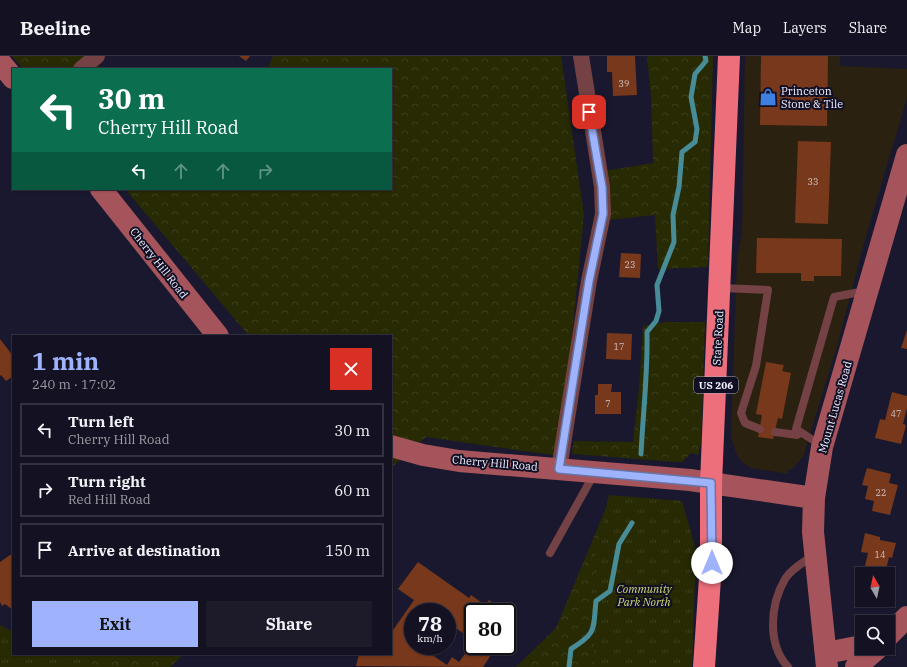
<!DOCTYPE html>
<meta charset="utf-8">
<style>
body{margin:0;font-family:"IBM Plex Serif",serif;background:#1d1b2a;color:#f1f3f6;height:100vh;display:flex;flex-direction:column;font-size:15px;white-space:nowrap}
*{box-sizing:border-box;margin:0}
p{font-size:13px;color:#9d9ea5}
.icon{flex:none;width:22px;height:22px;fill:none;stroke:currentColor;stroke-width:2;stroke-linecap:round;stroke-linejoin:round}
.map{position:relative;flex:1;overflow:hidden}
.details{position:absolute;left:12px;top:279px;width:380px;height:320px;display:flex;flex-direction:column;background:#141222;border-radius:0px;box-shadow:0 1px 3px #0004,0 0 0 1px #333240}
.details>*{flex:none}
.hud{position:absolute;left:12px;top:12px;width:380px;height:122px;border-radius:0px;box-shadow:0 1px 3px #0004,0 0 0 1px #333240;background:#0b6e4f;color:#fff;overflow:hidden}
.needle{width:26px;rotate:351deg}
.controls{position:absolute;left:855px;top:511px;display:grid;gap:8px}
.controls a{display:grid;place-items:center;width:40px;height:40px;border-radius:0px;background:#141222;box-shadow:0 1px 3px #0004,0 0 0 1px #333240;font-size:20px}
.speed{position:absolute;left:404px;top:547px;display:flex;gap:8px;font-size:20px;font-weight:700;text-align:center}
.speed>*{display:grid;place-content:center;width:52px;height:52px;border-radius:50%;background:#141222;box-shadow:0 1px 3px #0004,0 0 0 1px #333240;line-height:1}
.speed small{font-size:10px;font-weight:400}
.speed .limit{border:2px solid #111;border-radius:6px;background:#fff;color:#111}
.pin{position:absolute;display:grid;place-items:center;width:34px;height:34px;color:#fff;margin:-17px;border-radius:8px;box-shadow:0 2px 6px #0006}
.me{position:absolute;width:44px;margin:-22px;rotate:0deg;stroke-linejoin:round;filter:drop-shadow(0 0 3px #0008)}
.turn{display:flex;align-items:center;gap:14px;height:84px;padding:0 20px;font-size:18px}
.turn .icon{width:52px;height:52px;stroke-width:2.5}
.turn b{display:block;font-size:28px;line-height:34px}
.lanes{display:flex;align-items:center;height:38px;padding:0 20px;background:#0003;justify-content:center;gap:20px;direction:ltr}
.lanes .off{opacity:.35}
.round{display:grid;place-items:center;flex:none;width:42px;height:42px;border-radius:0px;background:#1d1b2a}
.head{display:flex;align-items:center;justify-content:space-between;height:68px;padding:0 20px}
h1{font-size:24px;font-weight:800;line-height:30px;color:#9fb3fd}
.action{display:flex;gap:8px;margin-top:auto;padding:8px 20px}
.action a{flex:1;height:46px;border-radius:0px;background:#9fb3fd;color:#111;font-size:16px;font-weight:800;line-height:46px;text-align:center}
.action a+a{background:#1d1b2a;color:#f1f3f6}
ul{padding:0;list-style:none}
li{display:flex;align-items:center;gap:12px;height:54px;margin:0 8px 6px;padding:0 12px;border:2px solid #333240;border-radius:0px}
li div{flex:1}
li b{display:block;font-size:15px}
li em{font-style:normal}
header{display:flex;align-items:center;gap:24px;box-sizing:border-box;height:56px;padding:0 20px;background:#141222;border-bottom:1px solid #333240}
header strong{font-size:19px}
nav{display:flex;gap:22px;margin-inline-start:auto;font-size:14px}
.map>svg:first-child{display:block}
</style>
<header>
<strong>Beeline</strong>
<nav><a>Map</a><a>Layers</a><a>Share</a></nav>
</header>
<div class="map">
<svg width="907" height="611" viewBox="0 0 907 611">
<defs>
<pattern id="forest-crowns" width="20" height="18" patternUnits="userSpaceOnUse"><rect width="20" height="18" fill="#272a03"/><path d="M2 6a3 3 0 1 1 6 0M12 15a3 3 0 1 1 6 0" fill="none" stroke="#3c3f1c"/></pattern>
<pattern id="park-tufts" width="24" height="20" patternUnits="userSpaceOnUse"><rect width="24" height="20" fill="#272a03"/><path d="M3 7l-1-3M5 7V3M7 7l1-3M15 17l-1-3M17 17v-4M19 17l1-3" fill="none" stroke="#3c3f1c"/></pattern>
</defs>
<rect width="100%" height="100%" fill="#1a182e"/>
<path fill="#2a2111" d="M745 0H840V10L907 13V42L866 180 838 287 803 401 792 413 788 414V418L751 412 742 406 736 397 731 381 737 203 742 177Z"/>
<path fill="url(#forest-crowns)" d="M12 0H90L102 13H23Z
M273 0H561L584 159 560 400 426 381 391 412V280H249L125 133H391V13H267Z
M647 0H713L708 211 658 213 655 159 608 164 604 115 653 107 651 40Z
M666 266H705L701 387 698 399 691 397 682 406H675L573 398 572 395 574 385 633 386 639 332 643 270Z
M608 447 661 611H516L556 572Z
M13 598H184L170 611H0Z"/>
<path fill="url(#park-tufts)" d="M609 439 682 445 696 494 692 611H594L593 538 595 503Z
M0 569 13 576V598H66L98 611H0Z"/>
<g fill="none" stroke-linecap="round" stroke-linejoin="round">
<path stroke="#488c98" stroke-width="5" d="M641 398C643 357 648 316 647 276L656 265 659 255 657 229 674 186 673 159 679 131 682 96 695 86 697 73 691 41 695 18 706 5 705 0
M569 611 571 593C597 577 593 574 596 545L610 535 619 488 632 467"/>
</g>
<path fill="#77381b" d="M239 0H250L246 5Z
M607 0H635L637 39 613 40 612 16H607Z
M761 0H828L827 70 760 69Z
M798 85 831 86 828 168 795 167Z
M757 182 842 183 841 220H814V225H801V217H756Z
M621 197 641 198 640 222 619 221Z
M907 274V293L901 292Z
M607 277 632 278 631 304 606 303Z
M0 283 13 300V320L6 325 1 319 0 320Z
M766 306 784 309 782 315 791 317 782 363 778 362 773 383 758 381 762 359 756 358Z
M598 328H612L611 336H621V358H595V339H598Z
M892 336 907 340V352L903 368 906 369 901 388 875 382 880 363 885 364Z
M867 412 891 418 889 427 898 429 890 459 872 455 874 445 865 443 868 430 862 429Z
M865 477 880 481V484L896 487 892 502 889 501 885 518H863L868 497 861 496Z
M13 497V554L5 548 2 550 0 546V506Z
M418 506 469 542 471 539 485 549 489 544 506 556H473V584L447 566V556H413V590H427L425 594 447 609 452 601 459 606 473 587V590H497L483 611 356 610 359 598H391V577L414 544 398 533Z
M507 556 517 563 507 577Z"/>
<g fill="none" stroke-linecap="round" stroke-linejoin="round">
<path stroke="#744145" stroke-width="8" d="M721 232 768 234 756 310 741 357 745 367 760 373
M775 376 797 379 801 377
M822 390 796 373 834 241 865 235
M550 497 594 418
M788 611C767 588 770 549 785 523 791 513 804 506 814 499"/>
<path stroke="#744145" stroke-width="16" d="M81 13 97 0
M559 413 589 225 603 158 602 131 581 0"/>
<path stroke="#a5545b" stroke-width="22" d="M0 6 13 22
M101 133 218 280
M391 390 423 399 459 405 690 424 814 442
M888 580 907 561
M826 597 862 590
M827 611 813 476 814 442 822 391 907 99
M856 611 878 592"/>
<path stroke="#ee6f7c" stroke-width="22" d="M704 611 711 507V427L729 0"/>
</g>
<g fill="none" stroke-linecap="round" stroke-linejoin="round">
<g stroke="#6774a4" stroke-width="10">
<path id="route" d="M589 56 602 131 603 158 589 225 559 413 711 427 712 507"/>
</g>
<use href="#route" stroke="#9fb3fd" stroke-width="7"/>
</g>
<defs>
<g id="shop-bare" transform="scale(1.38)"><path d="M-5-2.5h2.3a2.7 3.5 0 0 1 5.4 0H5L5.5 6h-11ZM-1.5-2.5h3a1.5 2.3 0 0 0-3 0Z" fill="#3f7fe0" stroke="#110f24" stroke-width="2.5" paint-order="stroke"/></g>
</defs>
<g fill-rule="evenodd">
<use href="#shop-bare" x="768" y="41"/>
</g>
<g text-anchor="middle" stroke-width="4" stroke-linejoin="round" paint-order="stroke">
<g font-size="9" fill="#d2c2c4">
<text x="624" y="31">39</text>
<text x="813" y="129">33</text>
<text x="630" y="212">23</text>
<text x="619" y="294">17</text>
<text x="608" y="351">7</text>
<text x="896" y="361">47</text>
<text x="881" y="440">22</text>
<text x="880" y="502">14</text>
</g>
<rect fill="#110f24" stroke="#aeacbc" stroke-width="1" x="694" y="321" width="44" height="16" rx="3"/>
<g font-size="10" font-weight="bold" fill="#f1f0fd">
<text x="716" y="333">US 206</text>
</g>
<g font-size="11" fill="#f1f0fd" stroke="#110f24" text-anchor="start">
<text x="781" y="39">Princeton<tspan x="781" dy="13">Stone &amp; Tile</tspan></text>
</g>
<g font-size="11" fill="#f1f0fd" stroke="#110f24">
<text transform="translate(159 207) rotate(52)" y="4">Cherry Hill Road</text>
<text transform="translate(718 282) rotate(-87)" y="4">State Road</text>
<text transform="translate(835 351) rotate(-74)" y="4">Mount Lucas Road</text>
<text transform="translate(495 407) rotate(5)" y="4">Cherry Hill Road</text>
</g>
<g font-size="11" font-style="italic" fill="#d3dd76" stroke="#110f24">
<text x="644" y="537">Community<tspan x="644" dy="13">Park North</tspan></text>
</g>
</g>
</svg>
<div class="controls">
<a><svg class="needle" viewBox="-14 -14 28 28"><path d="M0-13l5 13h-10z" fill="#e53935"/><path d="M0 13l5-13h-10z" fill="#9d9ea5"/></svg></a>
<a><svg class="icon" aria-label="search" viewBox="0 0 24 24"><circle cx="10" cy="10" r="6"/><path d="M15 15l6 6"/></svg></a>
</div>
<div class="speed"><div>78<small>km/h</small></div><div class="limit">80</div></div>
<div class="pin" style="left:589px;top:56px;background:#d93025"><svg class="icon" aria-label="arrive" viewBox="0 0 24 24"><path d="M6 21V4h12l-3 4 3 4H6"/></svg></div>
<svg class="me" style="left:712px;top:507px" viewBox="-20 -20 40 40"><circle r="19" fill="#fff"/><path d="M0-13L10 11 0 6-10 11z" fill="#9fb3fd"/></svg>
<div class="hud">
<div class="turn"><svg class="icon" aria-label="left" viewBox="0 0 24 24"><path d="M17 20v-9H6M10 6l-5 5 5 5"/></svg><div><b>30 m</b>Cherry Hill Road</div></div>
<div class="lanes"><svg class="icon" aria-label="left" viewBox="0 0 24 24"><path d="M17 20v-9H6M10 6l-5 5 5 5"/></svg><svg class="icon off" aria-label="ahead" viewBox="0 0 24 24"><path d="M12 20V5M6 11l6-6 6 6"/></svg><svg class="icon off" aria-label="ahead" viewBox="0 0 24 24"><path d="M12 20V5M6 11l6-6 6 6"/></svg><svg class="icon off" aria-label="right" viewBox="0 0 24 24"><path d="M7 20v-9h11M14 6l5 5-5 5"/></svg></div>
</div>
<section class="details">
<div class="head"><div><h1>1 min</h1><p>240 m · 17:02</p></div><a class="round" style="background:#d93025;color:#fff"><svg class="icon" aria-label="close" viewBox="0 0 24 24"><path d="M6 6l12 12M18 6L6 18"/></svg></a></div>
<ul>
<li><svg class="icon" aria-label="left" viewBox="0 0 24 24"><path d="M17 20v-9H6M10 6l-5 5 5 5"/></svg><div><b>Turn left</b><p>Cherry Hill Road</p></div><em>30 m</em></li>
<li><svg class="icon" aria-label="right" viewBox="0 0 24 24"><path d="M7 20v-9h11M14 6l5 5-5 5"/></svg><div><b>Turn right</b><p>Red Hill Road</p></div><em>60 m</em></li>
<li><svg class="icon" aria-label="arrive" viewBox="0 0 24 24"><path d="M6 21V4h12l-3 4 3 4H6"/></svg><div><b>Arrive at destination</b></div><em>150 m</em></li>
</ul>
<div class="action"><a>Exit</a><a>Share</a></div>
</section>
</div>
